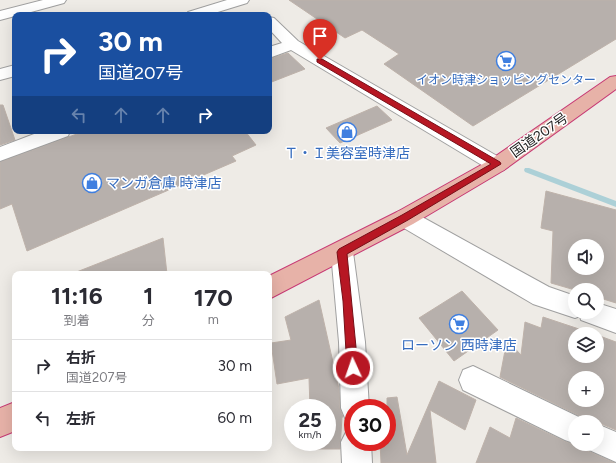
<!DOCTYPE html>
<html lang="ja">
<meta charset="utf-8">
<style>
body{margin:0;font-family:Figtree,"Noto Sans JP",sans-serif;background:#f7f7f7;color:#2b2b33;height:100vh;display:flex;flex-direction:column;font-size:15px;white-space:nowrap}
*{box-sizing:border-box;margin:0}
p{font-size:13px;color:#7c7c81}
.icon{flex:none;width:22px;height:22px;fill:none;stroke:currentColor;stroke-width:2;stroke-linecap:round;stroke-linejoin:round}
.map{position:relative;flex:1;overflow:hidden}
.details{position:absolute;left:12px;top:271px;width:260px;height:180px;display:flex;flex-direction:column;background:#fff;border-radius:8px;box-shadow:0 4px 16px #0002}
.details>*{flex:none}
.guide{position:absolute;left:12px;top:12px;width:260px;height:122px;border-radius:8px;box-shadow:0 4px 16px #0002;background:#1a4fa0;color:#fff;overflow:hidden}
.buttons{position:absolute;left:568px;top:239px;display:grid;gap:8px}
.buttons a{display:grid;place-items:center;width:36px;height:36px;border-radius:50%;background:#fff;box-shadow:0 4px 16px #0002;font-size:20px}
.speed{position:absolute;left:284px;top:399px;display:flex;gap:8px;font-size:20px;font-weight:700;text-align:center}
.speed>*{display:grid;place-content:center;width:52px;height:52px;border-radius:50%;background:#fff;box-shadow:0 4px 16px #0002;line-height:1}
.speed small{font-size:10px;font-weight:400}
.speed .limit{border:6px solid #d22;background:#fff;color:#111}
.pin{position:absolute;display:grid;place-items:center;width:34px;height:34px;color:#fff;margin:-41px -17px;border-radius:50% 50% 50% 0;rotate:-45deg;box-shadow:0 0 4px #0007}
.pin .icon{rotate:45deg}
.me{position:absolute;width:44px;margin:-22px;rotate:357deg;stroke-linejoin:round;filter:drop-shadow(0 0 3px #0008)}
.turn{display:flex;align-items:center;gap:14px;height:84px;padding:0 20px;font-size:18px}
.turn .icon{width:52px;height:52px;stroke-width:2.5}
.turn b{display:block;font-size:28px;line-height:34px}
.lanes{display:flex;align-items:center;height:38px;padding:0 20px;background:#0003;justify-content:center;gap:20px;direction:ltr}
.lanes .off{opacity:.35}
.eta{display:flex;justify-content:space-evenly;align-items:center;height:68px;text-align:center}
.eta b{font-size:24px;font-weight:700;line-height:28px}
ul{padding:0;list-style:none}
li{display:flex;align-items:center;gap:12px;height:52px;padding:0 20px;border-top:1px solid #e1e1e2}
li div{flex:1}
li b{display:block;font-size:15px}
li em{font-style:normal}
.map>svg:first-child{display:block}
</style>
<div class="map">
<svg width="616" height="463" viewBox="0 0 616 463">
<rect width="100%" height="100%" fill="#eeebe6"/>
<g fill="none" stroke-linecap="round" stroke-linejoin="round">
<path fill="#acd0d7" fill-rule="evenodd" d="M525 168H529L616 201V207L525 172 524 170Z"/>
</g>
<path fill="#b7b0ac" stroke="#beb2aa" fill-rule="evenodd" d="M289 0H616V39L473 126 384 64 399 54 362 30 345 38Z
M288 53 305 69 269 83V59Z
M0 105H3L15 140 0 145Z
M377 106 392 120 340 143 326 128Z
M85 131H245L256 145 232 156 236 161 27 251 12 204 0 209V162Z
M546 191 616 210V303L597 297V290H575L551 283 553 231 541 228ZM575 246H597V268H575Z
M163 238 167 274H74V273Z
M462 291 498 330 454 361 419 318Z
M319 300 339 389 340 408 343 417H342L340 449H311L310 442H327V408H310L309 378 277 384 271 343 291 340 285 317Z
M543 317 594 334H575V356H597V335L616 342V430L597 422H587L586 419 500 377 507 340 521 355 525 322 541 328ZM575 378H597V400H575Z
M439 381 476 400 465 430 430 410 436 463H381L380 442H387V398L397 397 407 455Z
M516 418 564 441 575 445 584 444 586 450 615 463H476L490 427 510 438Z"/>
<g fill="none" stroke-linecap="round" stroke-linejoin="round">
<g stroke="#a0a0a0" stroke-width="2">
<path id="minor" d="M43 0H66L64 3 20 15H15V16L0 20V11Z
M227 0H249L247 3 208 15H186L188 12Z
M269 17 274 18 298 41 504 160 507 165 504 170 497 172 490 170 291 50 269 58V47L282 43 269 29Z
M15 65V76L0 80V69Z
M42 131H70L68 136 0 161V147Z
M405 209 413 212 549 287 575 296V312H597V303L616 309V333L581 320 580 316 575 318 533 304 397 224 394 218 397 212Z
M342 242 350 245 353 252 365 342 369 408H353V421L345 418 341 408 339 342 331 252 334 245Z
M473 366 585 420 586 422H575L576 444 565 440 463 390 459 380 463 370Z
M597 424 616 432V462L587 449 585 444H597Z
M353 429V442H371L372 463H342L341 442 346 432Z"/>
</g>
<g stroke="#c73974" stroke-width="2">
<path id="trunk" d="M616 76V89L504 170 413 224 269 299V276L397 212 490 160 610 77Z
M15 402V431L0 437V408Z"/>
</g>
<use href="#minor" fill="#fff" fill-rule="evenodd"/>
<use href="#trunk" fill="#e7b2a8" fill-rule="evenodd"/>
</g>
<path fill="#b71723" stroke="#770f17" d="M317 59H322L500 162 501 164 408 220 347 254 358 368 357 372 353 374 349 372 347 368 343 301 337 252 339 249 402 215 491 164 317 62Z"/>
<defs>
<g id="supermarket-ring" transform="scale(1)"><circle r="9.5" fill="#fff" stroke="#3f7fe0" stroke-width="1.5"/><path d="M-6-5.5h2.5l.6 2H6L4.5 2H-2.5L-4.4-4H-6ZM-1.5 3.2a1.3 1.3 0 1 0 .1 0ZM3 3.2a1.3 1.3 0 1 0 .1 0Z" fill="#3f7fe0"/></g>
<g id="shop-ring" transform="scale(1)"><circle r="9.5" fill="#fff" stroke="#3f7fe0" stroke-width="1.5"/><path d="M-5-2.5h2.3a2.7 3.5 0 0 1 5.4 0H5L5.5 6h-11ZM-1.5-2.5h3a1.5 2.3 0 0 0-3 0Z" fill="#3f7fe0"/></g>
</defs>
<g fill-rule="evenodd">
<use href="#supermarket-ring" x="506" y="61"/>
<use href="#shop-ring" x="347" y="132"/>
<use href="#shop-ring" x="92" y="183"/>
<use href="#supermarket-ring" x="459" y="324"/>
</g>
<g text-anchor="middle" stroke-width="3" stroke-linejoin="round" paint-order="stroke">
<g font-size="12" fill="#366cbe" stroke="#fff">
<text x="506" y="84">イオン時津ショッピングセンター</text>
</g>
<g font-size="14" fill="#1f1f1f" stroke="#fff">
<text transform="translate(539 135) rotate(-35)" y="5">国道207号</text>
</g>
<g font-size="14" fill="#366cbe" stroke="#fff">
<text x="347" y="158">Ｔ・Ｉ美容室時津店</text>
<text x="106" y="188" text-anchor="start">マンガ倉庫 時津店</text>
<text x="459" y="350">ローソン 西時津店</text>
</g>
</g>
</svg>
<div class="buttons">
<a><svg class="icon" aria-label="sound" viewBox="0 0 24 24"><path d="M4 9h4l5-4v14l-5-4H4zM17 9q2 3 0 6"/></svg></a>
<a><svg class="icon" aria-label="search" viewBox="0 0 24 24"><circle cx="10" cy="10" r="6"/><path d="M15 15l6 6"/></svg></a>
<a><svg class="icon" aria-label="layers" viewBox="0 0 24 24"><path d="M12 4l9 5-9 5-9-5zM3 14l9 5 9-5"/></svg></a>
<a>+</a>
<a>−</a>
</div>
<div class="speed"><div>25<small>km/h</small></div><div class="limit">30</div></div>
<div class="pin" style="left:320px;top:60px;background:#d93025"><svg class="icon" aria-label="arrive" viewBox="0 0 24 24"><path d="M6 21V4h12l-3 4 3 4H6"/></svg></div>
<svg class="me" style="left:353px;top:368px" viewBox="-20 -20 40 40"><circle r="17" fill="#b71723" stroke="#fff" stroke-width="3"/><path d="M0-11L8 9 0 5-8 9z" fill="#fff"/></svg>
<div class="guide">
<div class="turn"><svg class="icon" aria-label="right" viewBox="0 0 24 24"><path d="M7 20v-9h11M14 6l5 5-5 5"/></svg><div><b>30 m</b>国道207号</div></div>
<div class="lanes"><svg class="icon off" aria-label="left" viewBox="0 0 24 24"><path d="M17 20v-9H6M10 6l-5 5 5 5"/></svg><svg class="icon off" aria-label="ahead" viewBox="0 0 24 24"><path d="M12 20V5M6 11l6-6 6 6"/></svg><svg class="icon off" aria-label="ahead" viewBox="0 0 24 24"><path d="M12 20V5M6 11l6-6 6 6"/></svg><svg class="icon" aria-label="right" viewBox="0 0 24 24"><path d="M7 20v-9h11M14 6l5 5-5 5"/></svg></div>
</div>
<section class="details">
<div class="eta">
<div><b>11:16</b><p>到着</p></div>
<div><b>1</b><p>分</p></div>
<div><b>170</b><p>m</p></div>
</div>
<ul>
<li><svg class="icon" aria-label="right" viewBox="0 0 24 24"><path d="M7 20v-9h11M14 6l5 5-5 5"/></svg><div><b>右折</b><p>国道207号</p></div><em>30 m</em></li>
<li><svg class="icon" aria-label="left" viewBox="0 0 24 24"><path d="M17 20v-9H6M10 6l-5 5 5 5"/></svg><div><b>左折</b></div><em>60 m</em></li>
</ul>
</section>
</div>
